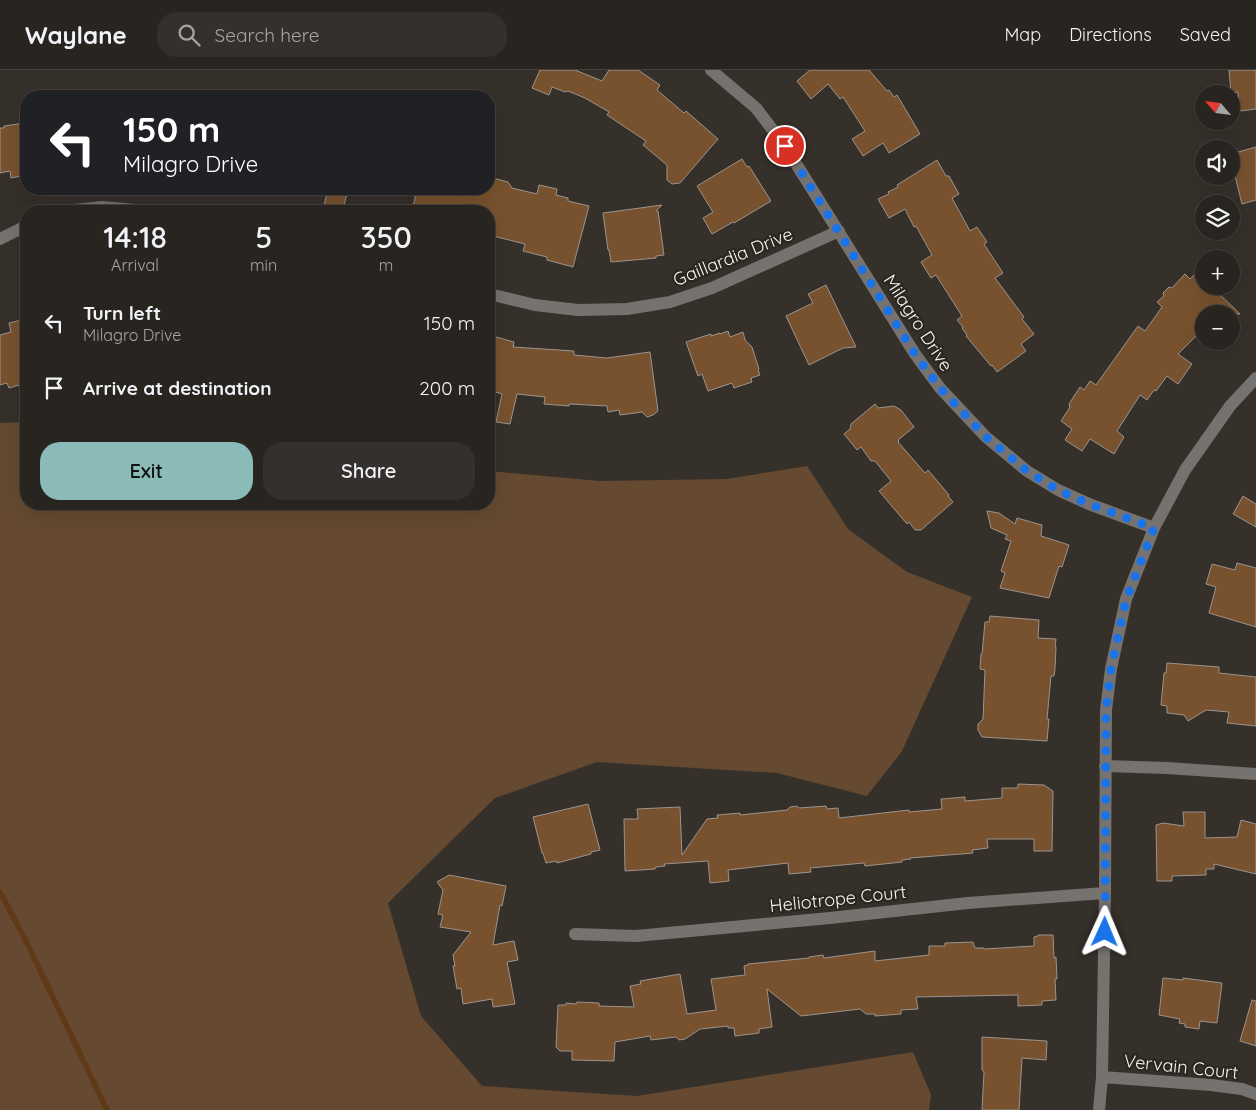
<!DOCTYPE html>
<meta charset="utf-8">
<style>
body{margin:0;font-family:Quicksand,sans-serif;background:#34302d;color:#f1f3f6;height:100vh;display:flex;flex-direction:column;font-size:19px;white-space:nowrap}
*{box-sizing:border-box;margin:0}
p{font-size:16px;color:#a5a4a5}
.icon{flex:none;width:28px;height:28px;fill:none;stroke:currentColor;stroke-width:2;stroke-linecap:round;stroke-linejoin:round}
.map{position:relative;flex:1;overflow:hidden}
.drawer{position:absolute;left:20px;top:135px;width:475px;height:305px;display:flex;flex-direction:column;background:#282420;border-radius:20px;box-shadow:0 5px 20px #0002,0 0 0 1px #44413e}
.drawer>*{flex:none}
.top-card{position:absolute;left:20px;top:20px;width:475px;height:105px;border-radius:20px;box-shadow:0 5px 20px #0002,0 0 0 1px #44413e;background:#202124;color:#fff;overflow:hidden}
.needle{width:32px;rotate:298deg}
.tools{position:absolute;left:1195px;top:15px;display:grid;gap:10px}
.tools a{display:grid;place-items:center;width:45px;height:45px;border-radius:50%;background:#282420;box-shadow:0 5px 20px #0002,0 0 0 1px #44413e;font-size:25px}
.pin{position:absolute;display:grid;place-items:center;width:42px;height:42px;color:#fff;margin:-21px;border:2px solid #fff;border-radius:50%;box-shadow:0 1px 5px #0007}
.me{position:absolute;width:55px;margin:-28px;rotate:1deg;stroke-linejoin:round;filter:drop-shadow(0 0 4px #0008)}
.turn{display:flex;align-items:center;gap:18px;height:105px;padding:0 20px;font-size:22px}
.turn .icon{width:65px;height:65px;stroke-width:2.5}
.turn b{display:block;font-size:35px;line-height:42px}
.eta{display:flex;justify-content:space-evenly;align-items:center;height:85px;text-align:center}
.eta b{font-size:30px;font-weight:600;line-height:35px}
.action{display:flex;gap:10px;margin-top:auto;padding:10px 20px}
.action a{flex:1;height:58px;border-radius:20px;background:#8bbbb9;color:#111;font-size:20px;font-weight:600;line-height:58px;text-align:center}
.action a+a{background:#34302d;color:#f1f3f6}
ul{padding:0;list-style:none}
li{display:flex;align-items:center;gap:15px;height:65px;padding:0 20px}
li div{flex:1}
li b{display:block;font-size:19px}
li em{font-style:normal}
header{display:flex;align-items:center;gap:30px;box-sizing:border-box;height:70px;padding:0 25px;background:#282420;border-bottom:1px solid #44413e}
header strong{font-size:24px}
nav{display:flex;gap:28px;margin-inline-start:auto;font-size:18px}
.search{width:350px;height:45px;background:#34302d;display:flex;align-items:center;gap:12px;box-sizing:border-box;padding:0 18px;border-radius:20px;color:#a5a4a5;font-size:19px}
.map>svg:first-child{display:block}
</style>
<header>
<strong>Waylane</strong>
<div class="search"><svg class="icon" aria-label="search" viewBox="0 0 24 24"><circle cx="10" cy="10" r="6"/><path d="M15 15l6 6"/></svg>Search here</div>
<nav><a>Map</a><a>Directions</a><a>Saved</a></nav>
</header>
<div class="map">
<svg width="1256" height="1040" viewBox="0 0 1256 1040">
<rect width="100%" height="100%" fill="#36302b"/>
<path fill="#654a31" d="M26 352V434H489V401L600 411 727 409 807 396 848 459 907 502 972 527 902 681 867 726 777 703 597 692 495 728 388 833 421 946 482 1016 637 1026 913 982 931 1025 929 1040H0V353Z"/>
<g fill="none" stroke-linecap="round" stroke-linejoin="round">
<path stroke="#5f3a15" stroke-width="5.5" d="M0 822 25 869 107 1040"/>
</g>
<path fill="#78522e" stroke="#9b948e" d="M540 0H575L602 11 609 0H638L660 15 657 20 684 43 686 41 718 69 680 113 672 114 667 110V95L643 75 646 71 607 45 609 42 585 28 568 21 565 22 552 17 549 25 532 18Z
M810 0H869L887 21 889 20 894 27 897 25 920 64 889 83 883 73 863 86 852 69 865 61 843 27 840 29 828 14 811 29 797 11Z
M1229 0H1256V39L1240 41 1238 22 1231 23Z
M24 53 26 62V105L11 108 10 101 0 103V58H4V56Z
M1256 77V130L1242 134 1231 90V84Z
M742 89 747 97 749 96 771 131 734 153 733 152 712 164 703 148 713 142 697 116Z
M937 90 946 106H949L959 124 952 128 970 161 977 157 987 172 984 174 1003 203 995 208 1024 247 1022 249 1034 264 1021 274 1026 281 997 302 992 295 991 296 966 266 967 265 962 258 963 257 957 250 962 246 936 205 931 208 921 192 932 185 916 156 914 157 905 139 889 148 878 129 889 124 888 122 898 117 897 115Z
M489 107 508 112 512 118 537 124 539 115 557 119 556 125 568 128V131L589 136 573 197 547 190V187L523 181 525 174 489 165V141H412L417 119H489Z
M328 119H348L343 140 324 135Z
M662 135 656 141H658L664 185 656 186V188L611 192 609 180H608L603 143Z
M1204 195V216H1211L1240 244H1204V258L1178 284 1192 294 1178 314 1167 306 1156 321 1154 320 1147 330 1140 325 1117 361 1124 367 1114 384 1090 369 1082 381 1065 370 1072 359 1061 351 1070 337 1069 334 1080 317 1084 320 1090 311 1096 315 1138 256 1145 261 1162 237 1157 232 1164 226 1163 223 1169 217 1172 218 1185 204 1190 209Z
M826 215 856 277 843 278 809 295 786 246 813 233 808 224Z
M26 249V313L9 318 7 313 0 315V265L11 262 9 253Z
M728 261 730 267 743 262 745 270 752 277 759 299 758 300 760 305 751 308 752 312 734 318 732 313 708 321 702 304 698 306 686 272 711 264V266L720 263V264Z
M489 265 514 272 513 277 574 281V285L607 288 650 282 658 341 653 345 647 347 642 342 620 345 619 340 608 342 607 336 569 334V336L544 334 545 327 517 324 510 354 496 352 502 324 489 320Z
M875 334 878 338 894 336 901 340 914 357 898 370 899 371 898 372 925 403 928 400 949 425 948 426 953 432 921 460H915L909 452 907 454 879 421 891 411 875 391H871L861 377 857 380 844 364 850 359 851 354Z
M1243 426 1256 434V457L1233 444Z
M987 441 999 443 1015 454 1017 448 1042 455 1041 466 1069 475 1062 497 1059 496 1049 528 1000 518 1005 503 1001 501 1011 471 1005 469 1007 465 991 458Z
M1237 493 1256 498V557L1209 543 1216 517 1206 514 1212 494 1235 500Z
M990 546 1039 550 1038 568 1056 569 1055 577H1056L1055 599 1054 606H1051L1047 649H1049L1047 671 982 667 978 660V654L983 649 985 600 980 599 981 584H982L985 552H989Z
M1167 593 1219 597V603L1256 607V656L1227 653 1229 642 1206 640 1188 651 1184 645 1167 643V636L1161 635 1164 603H1166Z
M1018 714 1044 715 1053 721 1052 781H1034V769H987L988 778 972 780 973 783 910 788 911 789 902 790V792L865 796 864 793 810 798 811 802 789 804 788 793 728 800 729 811 710 813 708 791 664 794 665 796 656 797 655 799 625 801 624 749H638L637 739 680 737 682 785 707 749 718 748 717 745 740 743V745L787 740 790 737 797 736 799 738 826 736 827 739 838 738 839 748 909 740V742L942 739 941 729 965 727V731L1002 728V718H1018Z
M588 734 600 780 591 782V784L557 793V791L546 793 543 783H542L533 747Z
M1183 742H1205V768L1237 767 1241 750 1256 754V804L1214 794V799H1206V805L1172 806V811H1157L1156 755 1163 753 1184 756Z
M449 805 506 816 502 836 500 835 493 875 514 871 518 890 507 892 515 934 493 937 492 929 463 934 461 918 457 919 453 896H455L453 885 471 862 440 857 443 845 438 844 443 820 437 812Z
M1038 865H1053L1054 888 1056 887 1057 909H1055L1056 930 1042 931V935L1018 936V925L916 927 918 939 901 940V944L875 946V944H866L860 939 801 946 767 919 772 957 759 959V963L735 966 734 958H728V956L700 959 685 969 679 970 676 967 651 970 650 966 615 972 614 991 572 990V981H560L556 977 558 935H566V933L576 934 577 932 599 933V936L634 937 630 916 641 914 640 911 680 904 687 944 716 940 711 909 745 905 744 896 748 895V894L809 888V887L823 885 824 888 875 881V891L929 885V876H945V873L973 872 975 878H984V879L1034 876V867L1038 866Z
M1163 908 1183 910V908L1222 913 1217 953 1200 951 1199 959 1185 957V954L1179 953 1180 949 1159 945Z
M1252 930 1256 931V976L1240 971Z
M982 967 1047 971 1046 990 1022 988 1019 1040H982L984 1002 982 1000Z"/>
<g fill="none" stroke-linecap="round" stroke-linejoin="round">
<path stroke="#75726f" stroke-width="12" d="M711 0 756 38 785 76 915 284 940 318 986 367 1027 401 1058 420 1089 434 1154 458
M65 141 102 137 147 141
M0 169 26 156
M489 224 535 235 578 240 627 239 670 232 712 218 839 161
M1105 696 1167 698 1256 704
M575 864 636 866 830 848 968 833 1105 823
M1102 1007 1211 1015 1242 1019 1256 1024
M1099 1040 1102 1007 1105 823 1106 640 1111 599 1126 529 1154 458 1185 400 1230 336 1256 308"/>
</g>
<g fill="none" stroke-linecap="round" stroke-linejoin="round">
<path stroke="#1a73e8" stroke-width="9" stroke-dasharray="0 16.2" d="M785 76 915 284 940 318 986 367 1027 401 1058 420 1089 434 1154 458 1126 530 1111 599 1106 640V659L1105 862"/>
</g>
<g text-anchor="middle" stroke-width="4.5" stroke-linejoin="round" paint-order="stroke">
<g font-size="18" fill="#f8f4f1" stroke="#2c2621">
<text transform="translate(733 187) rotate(-22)" y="6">Gaillardia Drive</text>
<text transform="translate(918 253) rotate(57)" y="6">Milagro Drive</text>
<text transform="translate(838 829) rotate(-6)" y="6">Heliotrope Court</text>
<text transform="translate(1181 997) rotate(6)" y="6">Vervain Court</text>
</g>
</g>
</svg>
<div class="tools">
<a><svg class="needle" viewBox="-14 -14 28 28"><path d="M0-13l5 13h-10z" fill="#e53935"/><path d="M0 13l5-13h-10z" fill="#a5a4a5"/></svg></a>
<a><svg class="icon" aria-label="sound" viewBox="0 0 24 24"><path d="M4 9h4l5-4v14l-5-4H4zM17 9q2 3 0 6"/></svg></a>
<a><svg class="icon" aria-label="layers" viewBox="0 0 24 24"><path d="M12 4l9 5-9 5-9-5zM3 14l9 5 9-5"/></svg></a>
<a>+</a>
<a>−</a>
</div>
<div class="pin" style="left:785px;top:76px;background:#d93025"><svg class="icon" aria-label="arrive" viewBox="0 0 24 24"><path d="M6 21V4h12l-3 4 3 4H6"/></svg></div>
<svg class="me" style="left:1105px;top:862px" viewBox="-20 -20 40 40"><path d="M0-17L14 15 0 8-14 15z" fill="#1a73e8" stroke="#fff" stroke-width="4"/></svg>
<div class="top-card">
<div class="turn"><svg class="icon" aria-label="left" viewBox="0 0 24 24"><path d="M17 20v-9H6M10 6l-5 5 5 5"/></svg><div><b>150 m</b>Milagro Drive</div></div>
</div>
<section class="drawer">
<div class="eta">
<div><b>14:18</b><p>Arrival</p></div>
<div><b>5</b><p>min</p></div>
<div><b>350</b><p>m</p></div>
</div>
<ul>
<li><svg class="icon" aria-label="left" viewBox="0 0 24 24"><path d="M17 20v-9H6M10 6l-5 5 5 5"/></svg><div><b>Turn left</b><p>Milagro Drive</p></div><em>150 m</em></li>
<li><svg class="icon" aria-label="arrive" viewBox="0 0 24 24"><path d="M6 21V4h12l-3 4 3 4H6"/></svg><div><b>Arrive at destination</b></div><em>200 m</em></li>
</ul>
<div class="action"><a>Exit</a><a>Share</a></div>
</section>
</div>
